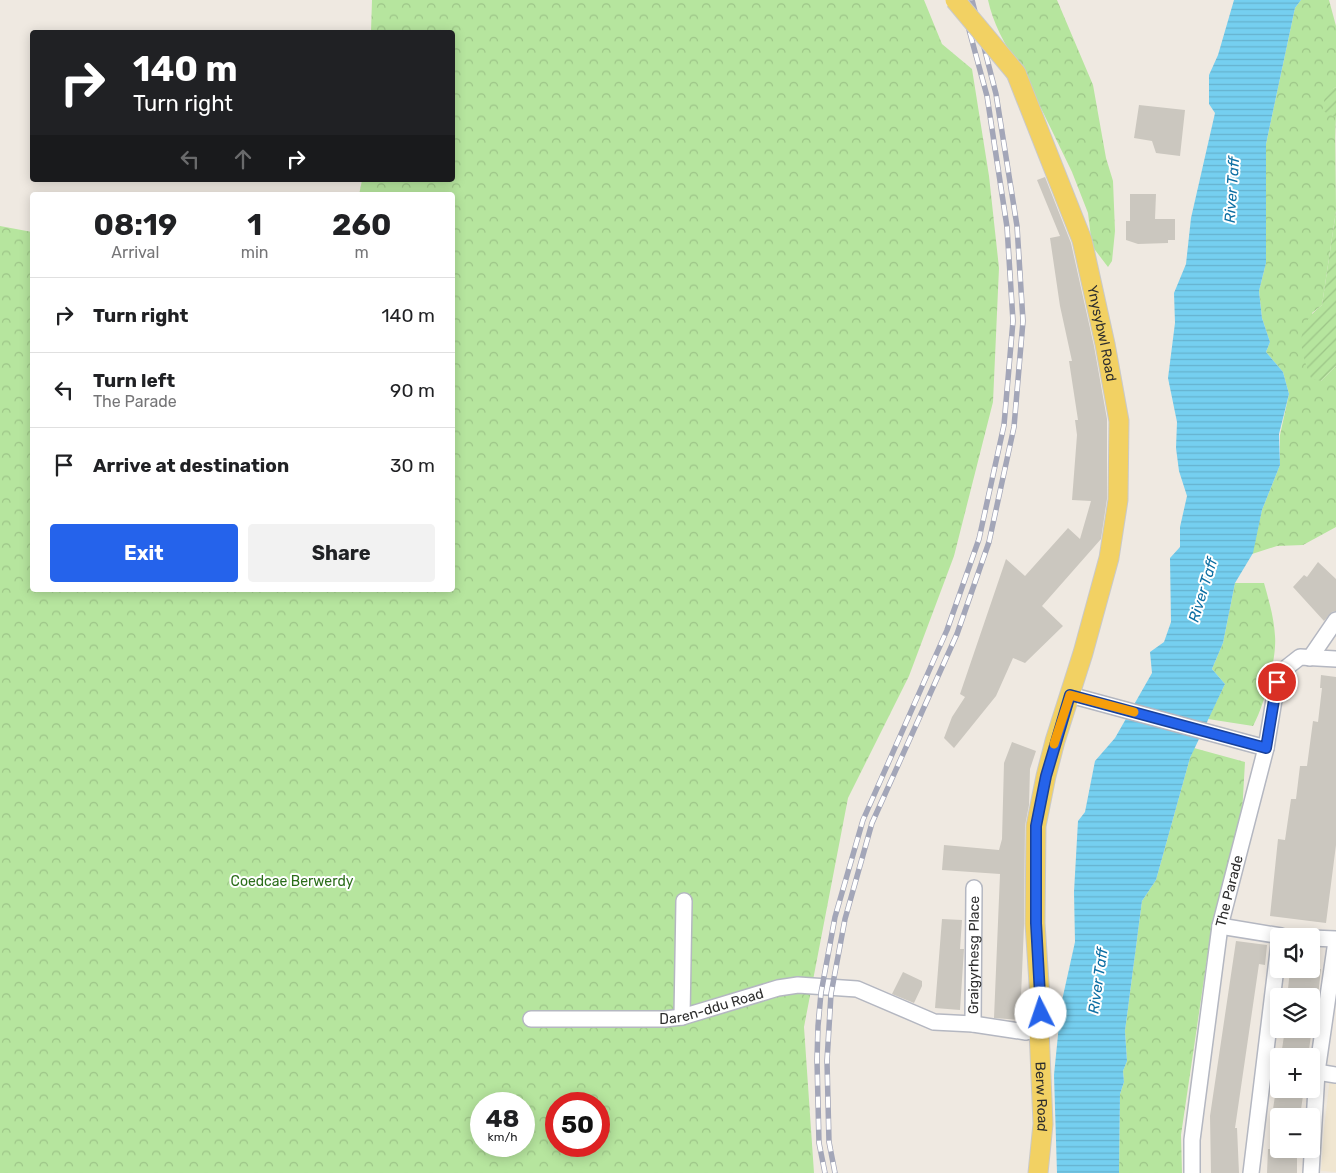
<!DOCTYPE html>
<meta charset="utf-8">
<style>
body{margin:0;font-family:Rubik,sans-serif;background:#f2f2f2;color:#202124;height:100vh;display:flex;flex-direction:column;font-size:19px;white-space:nowrap}
*{box-sizing:border-box;margin:0}
p{font-size:16px;color:#757577}
.icon{flex:none;width:28px;height:28px;fill:none;stroke:currentColor;stroke-width:2;stroke-linecap:round;stroke-linejoin:round}
.map{position:relative;flex:1;overflow:hidden}
.details{position:absolute;left:30px;top:192px;width:425px;height:400px;display:flex;flex-direction:column;background:#fff;border-radius:5px;box-shadow:0 2px 12px #0003}
.details>*{flex:none}
.banner{position:absolute;left:30px;top:30px;width:425px;height:152px;border-radius:5px;box-shadow:0 2px 12px #0003;background:#202124;color:#fff;overflow:hidden}
.controls{position:absolute;left:1270px;top:928px;display:grid;gap:10px}
.controls a{display:grid;place-items:center;width:50px;height:50px;border-radius:5px;background:#fff;box-shadow:0 2px 12px #0003;font-size:25px}
.speed{position:absolute;left:470px;top:1092px;display:flex;gap:10px;font-size:25px;font-weight:700;text-align:center}
.speed>*{display:grid;place-content:center;width:65px;height:65px;border-radius:50%;background:#fff;box-shadow:0 2px 12px #0003;line-height:1}
.speed small{font-size:12px;font-weight:400}
.speed .limit{border:8px solid #d22;background:#fff;color:#111}
.pin{position:absolute;display:grid;place-items:center;width:42px;height:42px;color:#fff;margin:-21px;border:2px solid #fff;border-radius:50%;box-shadow:0 1px 5px #0007}
.me{position:absolute;width:55px;margin:-28px;rotate:356deg;stroke-linejoin:round;filter:drop-shadow(0 0 4px #0008)}
.turn{display:flex;align-items:center;gap:18px;height:105px;padding:0 20px;font-size:22px}
.turn .icon{width:65px;height:65px;stroke-width:2.5}
.turn b{display:block;font-size:35px;line-height:42px}
.lanes{display:flex;align-items:center;height:48px;padding:0 20px;background:#0003;justify-content:center;gap:25px;direction:ltr}
.lanes .off{opacity:.35}
.eta{display:flex;justify-content:space-evenly;align-items:center;height:85px;text-align:center}
.eta b{font-size:30px;font-weight:700;line-height:35px}
.action{display:flex;gap:10px;margin-top:auto;padding:10px 20px}
.action a{flex:1;height:58px;border-radius:5px;background:#2563eb;color:#fff;font-size:20px;font-weight:700;line-height:58px;text-align:center}
.action a+a{background:#f2f2f2;color:#202124}
ul{padding:0;list-style:none}
li{display:flex;align-items:center;gap:15px;height:75px;padding:0 20px;border-top:1px solid #e0e0e0}
li div{flex:1}
li b{display:block;font-size:19px}
li em{font-style:normal}
.map>svg:first-child{display:block}
</style>
<div class="map">
<svg width="1336" height="1173" viewBox="0 0 1336 1173">
<defs>
<pattern id="forest-crowns" width="20" height="18" patternUnits="userSpaceOnUse" patternTransform="scale(1.25)"><rect width="20" height="18" fill="#b6e59e"/><path d="M2 6a3 3 0 1 1 6 0M12 15a3 3 0 1 1 6 0" fill="none" stroke="#9dc588"/></pattern>
<pattern id="garden-furrows" width="10" height="10" patternUnits="userSpaceOnUse" patternTransform="scale(1.25)"><rect width="10" height="10" fill="#b6e59e"/><path d="M-1 1l2-2M0 10L10 0M9 11l2-2" fill="none" stroke="#9dc588"/></pattern>
<pattern id="water-rules" width="6" height="5" patternUnits="userSpaceOnUse" patternTransform="scale(1.25)"><rect width="6" height="5" fill="#75cff0"/><path d="M0 2.5h6" fill="none" stroke="#66b2ce"/></pattern>
</defs>
<rect width="100%" height="100%" fill="#efe9e1"/>
<path fill="#f0e6d1" d="M1330 1077 1336 1078V1172L1321 1171 1324 1129Z"/>
<path fill="url(#forest-crowns)" fill-rule="evenodd" d="M372 0H924L942 44 972 69 989 176 999 268 993 402 954 556 909 676 848 798 804 1027 814 1173H0V226L32 232V590H452V195H359L362 180H452V32H371ZM481 1104H524V1146H481ZM556 1104H599V1146H556Z
M988 0H1057L1093 85 1106 158 1113 181 1115 231 1112 261 1108 267 1092 246 1088 213 1072 172 1021 67C1006 49 993 23 988 0Z
M1301 0H1329L1336 26V87L1325 94 1335 117 1336 211 1322 305 1312 313 1321 381 1336 366V527L1303 545 1277 546 1252 554 1262 510 1280 465V435L1289 394 1283 372 1266 352 1270 342 1262 318 1259 291 1266 263V144L1295 8Z
M1235 583H1264C1269 601 1274 618 1275 636 1277 659 1264 706 1253 726L1208 719 1225 684 1212 669 1223 643Z
M1194 748 1245 762 1242 814 1212 925 1181 1135 1182 1173H1119L1120 1094 1124 1082 1123 1071 1127 1061 1125 1031 1142 901 1156 880 1190 758Z"/>
<path fill="url(#garden-furrows)" d="M1336 87V138L1335 117 1323 111 1325 93Z
M1336 211V366L1321 381 1311 378C1299 348 1294 327 1322 305Z"/>
<path fill="url(#water-rules)" d="M1234 0H1301L1295 8 1266 144V263L1259 291 1262 318 1270 342 1266 352 1283 372 1289 394 1279 434 1280 465 1262 510 1253 553 1235 583 1223 643 1212 669 1225 684 1190 758 1156 880 1142 901 1125 1031 1127 1061 1123 1071 1124 1082 1120 1094 1119 1173H1057L1054 1075 1061 1005 1075 942 1074 892 1078 821 1085 812 1095 761 1115 738 1152 673 1150 652 1164 642 1171 622 1170 558 1180 547V527L1187 496 1179 471 1176 448 1177 422 1168 378 1175 323 1174 293 1186 264 1191 218 1215 113 1209 104V75L1218 55Z"/>
<path fill="#cbc7bf" d="M1139 105 1185 110 1180 156 1156 153 1152 141 1134 138Z
M1045 177 1071 243 1094 346 1107 419V499L1101 539 1042 606 1063 626 1025 663 1013 658 996 696 954 748 944 738 952 717 965 697 960 694 1006 559 1025 576 1068 528 1080 539 1091 501 1072 500 1077 435 1075 420H1078L1069 361H1072L1060 306 1050 238 1060 236 1037 180Z
M1130 194H1156L1155 219H1175V240H1168V243L1138 244 1126 240V221H1130Z
M1318 562 1336 579V611L1332 612 1324 621 1293 587 1304 575 1307 577Z
M1321 675 1336 677V845L1326 923 1270 916 1278 839 1285 840 1291 799H1296L1300 766H1307L1313 721 1318 722 1322 688H1320Z
M1012 742 1036 751 1030 769 1029 805 1025 826 1024 926 1020 1020 994 1018 1000 874 942 870 944 845 999 850 1002 839 1004 763Z
M942 919 962 920 960 949H964L960 1010 935 1008Z
M1236 941 1267 945 1265 965 1259 964 1235 1128H1237L1239 1173H1211L1210 1116Z
M1302 969H1321L1318 996H1290L1292 989H1288L1290 970 1302 971Z
M903 972 922 981V986L914 1003 892 994Z
M1285 1029H1312L1308 1056H1281Z
M1276 1089H1304L1300 1116H1272Z
M1268 1149H1297V1173H1267Z"/>
<g fill="none" stroke-linecap="round" stroke-linejoin="round">
<g stroke="#b4b7c1" stroke-width="18">
<g id="minor">
<path d="M1310 658 1336 620"/>
<path d="M1070 695 1266 748"/>
<path d="M1220 926 1281 936"/>
<path d="M1311 938 1336 939"/>
<path d="M682 1017 684 901"/>
<path id="s1" d="M531 1019H665L682 1017 778 988 798 985 857 989 934 1022 973 1024 1026 1032 1039 1029"/>
<path id="s2" d="M973 1024 974 888"/>
<path d="M1317 1072 1336 1075"/>
<path id="s3" d="M1192 1173V1140L1220 926 1266 748 1277 682 1286 668 1300 657 1336 659"/>
<path d="M1251 1173 1279 943"/>
<path d="M1311 1173 1317 1072 1336 941"/>
</g>
</g>
<g stroke="#c9c9c9" stroke-width="21">
<g id="major">
<path id="s4" d="M1016 73 1082 240 1105 344 1119 421 1118 500 1109 558 1083 653 1055 741 1046 776 1036 826 1035 923 1041 1013 1039 1029 1043 1124 1038 1173"/>
</g>
</g>
<use href="#minor" stroke="#fff" stroke-width="15"/>
<use href="#major" stroke="#f2d163" stroke-width="19"/>
<g stroke="#a3a6b8" stroke-width="5.5">
<path id="rail" d="M825 1173 819 1143 817 1060 818 1026 821 993 835 917 863 820 947 630 979 539 1004 425 1013 321 1007 227 987 96 961 0
M835 1173 829 1142 827 1061 831 994 845 919 872 823 957 634 989 542 1014 427 1023 321 1017 226 996 94 972 0"/>
</g>
<use href="#rail" stroke="#fff" stroke-width="4" stroke-dasharray="11" stroke-linecap="butt"/>
<g stroke="#c9c9c9" stroke-width="21" stroke-linecap="butt">
<path id="major-bridge" d="M955 0 1016 73"/>
</g>
<use href="#major-bridge" stroke="#f2d163" stroke-width="19"/>
</g>
<g fill="none" stroke-linecap="round" stroke-linejoin="round">
<g stroke="#184099" stroke-width="12">
<path id="route" d="M1041 1013 1036 923V826L1046 776 1070 695 1266 748 1277 682"/>
</g>
<use href="#route" stroke="#2563eb" stroke-width="9"/>
<path stroke="#f59e0b" stroke-width="9" d="M1054 744 1070 695 1134 712"/>
</g>
<g text-anchor="middle" stroke-width="4" stroke-linejoin="round" paint-order="stroke">
<g font-size="14" fill="#2e2e2e" stroke="#fff">
<text dy="5" stroke="none"><textPath href="#s4" startOffset="275">Ynysybwl Road</textPath></text>
<text dy="5" stroke="none"><textPath href="#s3" startOffset="285">The Parade</textPath></text>
<text dy="5" stroke="none"><textPath href="#s2" startOffset="69">Graigyrhesg Place</textPath></text>
<text dy="5" stroke="none"><textPath href="#s1" startOffset="182">Daren-ddu Road</textPath></text>
<text dy="5" stroke="none"><textPath href="#s4" startOffset="1051">Berw Road</textPath></text>
</g>
<g font-size="14" fill="#2c6e1b" stroke="#fff">
<text x="292" y="886">Coedcae Berwerdy</text>
</g>
<g font-size="15" font-style="italic" fill="#0d6fa3" stroke="#fff">
<text transform="translate(1232 190) rotate(-86)" y="5">River Taff</text>
<text transform="translate(1203 590) rotate(-73)" y="5">River Taff</text>
<text transform="translate(1098 981) rotate(-82)" y="5">River Taff</text>
</g>
</g>
</svg>
<div class="controls">
<a><svg class="icon" aria-label="sound" viewBox="0 0 24 24"><path d="M4 9h4l5-4v14l-5-4H4zM17 9q2 3 0 6"/></svg></a>
<a><svg class="icon" aria-label="layers" viewBox="0 0 24 24"><path d="M12 4l9 5-9 5-9-5zM3 14l9 5 9-5"/></svg></a>
<a>+</a>
<a>−</a>
</div>
<div class="speed"><div>48<small>km/h</small></div><div class="limit">50</div></div>
<div class="pin" style="left:1277px;top:682px;background:#d93025"><svg class="icon" aria-label="arrive" viewBox="0 0 24 24"><path d="M6 21V4h12l-3 4 3 4H6"/></svg></div>
<svg class="me" style="left:1041px;top:1013px" viewBox="-20 -20 40 40"><circle r="19" fill="#fff"/><path d="M0-13L10 11 0 6-10 11z" fill="#2563eb"/></svg>
<div class="banner">
<div class="turn"><svg class="icon" aria-label="right" viewBox="0 0 24 24"><path d="M7 20v-9h11M14 6l5 5-5 5"/></svg><div><b>140 m</b>Turn right</div></div>
<div class="lanes"><svg class="icon off" aria-label="left" viewBox="0 0 24 24"><path d="M17 20v-9H6M10 6l-5 5 5 5"/></svg><svg class="icon off" aria-label="ahead" viewBox="0 0 24 24"><path d="M12 20V5M6 11l6-6 6 6"/></svg><svg class="icon" aria-label="right" viewBox="0 0 24 24"><path d="M7 20v-9h11M14 6l5 5-5 5"/></svg></div>
</div>
<section class="details">
<div class="eta">
<div><b>08:19</b><p>Arrival</p></div>
<div><b>1</b><p>min</p></div>
<div><b>260</b><p>m</p></div>
</div>
<ul>
<li><svg class="icon" aria-label="right" viewBox="0 0 24 24"><path d="M7 20v-9h11M14 6l5 5-5 5"/></svg><div><b>Turn right</b></div><em>140 m</em></li>
<li><svg class="icon" aria-label="left" viewBox="0 0 24 24"><path d="M17 20v-9H6M10 6l-5 5 5 5"/></svg><div><b>Turn left</b><p>The Parade</p></div><em>90 m</em></li>
<li><svg class="icon" aria-label="arrive" viewBox="0 0 24 24"><path d="M6 21V4h12l-3 4 3 4H6"/></svg><div><b>Arrive at destination</b></div><em>30 m</em></li>
</ul>
<div class="action"><a>Exit</a><a>Share</a></div>
</section>
</div>
